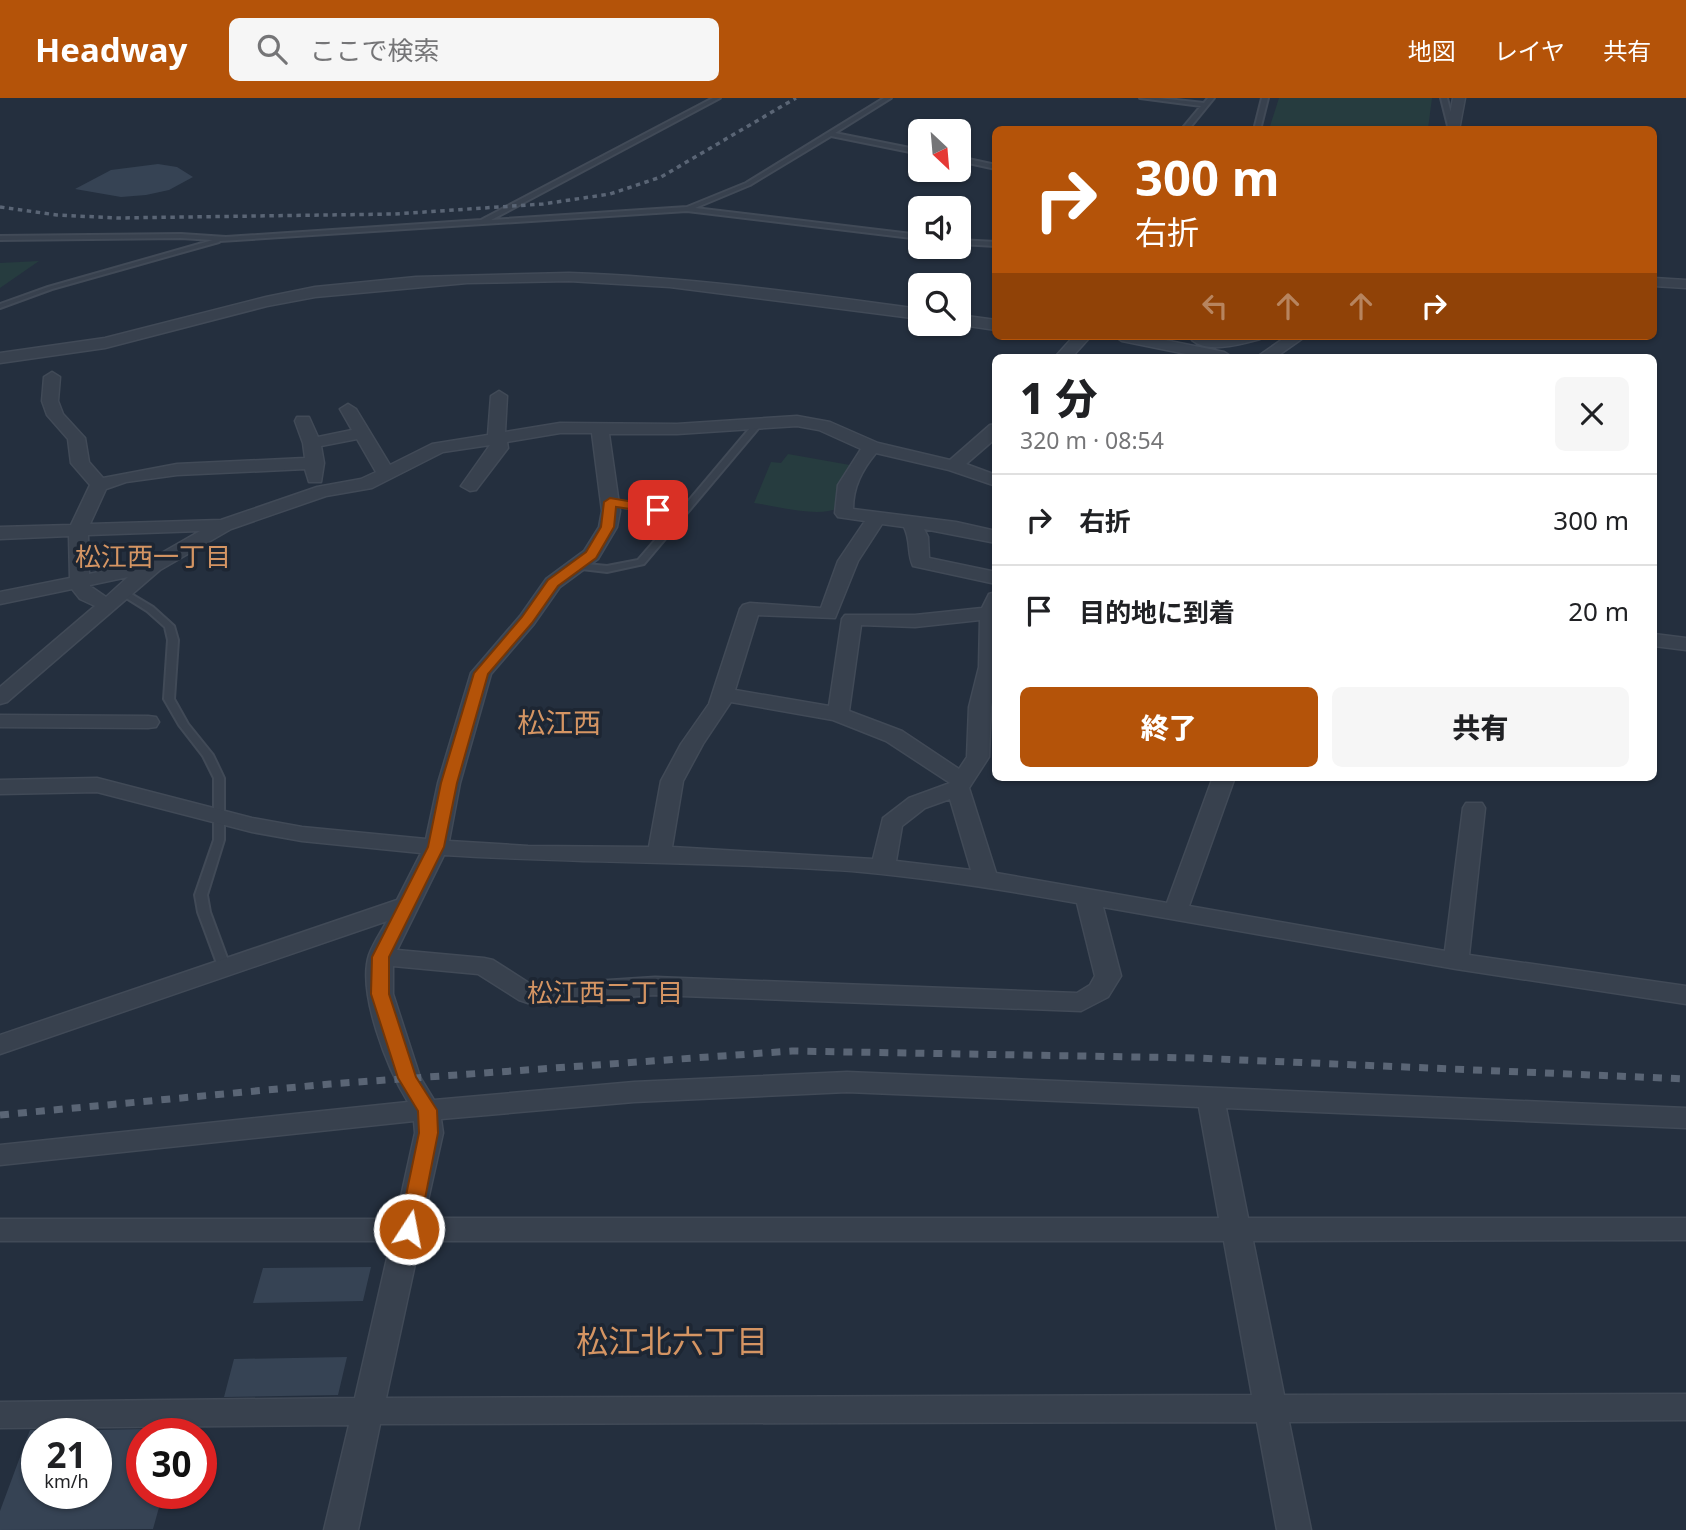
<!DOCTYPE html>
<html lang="ja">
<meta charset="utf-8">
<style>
body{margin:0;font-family:"Noto Sans","Noto Sans JP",sans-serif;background:#f6f6f6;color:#202124;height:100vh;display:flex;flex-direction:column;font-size:26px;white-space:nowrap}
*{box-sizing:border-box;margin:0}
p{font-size:23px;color:#757577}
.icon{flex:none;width:38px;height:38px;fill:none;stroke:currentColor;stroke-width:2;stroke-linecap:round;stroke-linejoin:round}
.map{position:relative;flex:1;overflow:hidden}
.panel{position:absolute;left:992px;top:256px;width:665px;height:427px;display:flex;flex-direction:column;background:#fff;border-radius:10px;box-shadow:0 2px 5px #0004}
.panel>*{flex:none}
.banner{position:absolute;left:992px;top:28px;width:665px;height:214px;border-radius:10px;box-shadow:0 2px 5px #0004;background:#b45309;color:#fff;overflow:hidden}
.needle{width:46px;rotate:154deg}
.fabs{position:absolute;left:908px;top:21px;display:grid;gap:14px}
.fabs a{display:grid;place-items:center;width:63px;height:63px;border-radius:10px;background:#fff;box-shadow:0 2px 5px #0004;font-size:35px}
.speed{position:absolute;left:21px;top:1320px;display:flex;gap:14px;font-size:35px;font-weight:700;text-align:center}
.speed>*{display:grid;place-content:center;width:91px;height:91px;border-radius:50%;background:#fff;box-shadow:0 2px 5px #0004;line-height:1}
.speed small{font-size:18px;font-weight:400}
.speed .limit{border:10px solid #d22;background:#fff;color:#111}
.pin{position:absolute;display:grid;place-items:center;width:60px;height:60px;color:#fff;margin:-30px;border-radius:14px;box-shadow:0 4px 10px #0006}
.me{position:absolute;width:77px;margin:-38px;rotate:11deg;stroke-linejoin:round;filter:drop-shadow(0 0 5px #0008)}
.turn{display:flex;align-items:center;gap:24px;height:147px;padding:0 28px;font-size:32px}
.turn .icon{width:91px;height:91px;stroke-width:2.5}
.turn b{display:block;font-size:49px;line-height:60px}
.lanes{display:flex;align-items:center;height:66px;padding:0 28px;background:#0003;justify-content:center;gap:35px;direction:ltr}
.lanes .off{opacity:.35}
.round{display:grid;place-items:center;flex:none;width:74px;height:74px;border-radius:10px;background:#f6f6f6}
.headline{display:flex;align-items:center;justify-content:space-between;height:119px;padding:0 28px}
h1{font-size:42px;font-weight:800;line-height:52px}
.action{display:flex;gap:14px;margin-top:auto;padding:14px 28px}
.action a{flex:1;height:80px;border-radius:10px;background:#b45309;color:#fff;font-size:28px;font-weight:800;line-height:80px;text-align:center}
.action a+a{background:#f6f6f6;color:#202124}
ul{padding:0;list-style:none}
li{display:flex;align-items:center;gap:21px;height:91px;padding:0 28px;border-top:2px solid #e0e0e0}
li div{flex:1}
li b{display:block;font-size:26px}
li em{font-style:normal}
header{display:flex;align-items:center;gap:42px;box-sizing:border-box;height:98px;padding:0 35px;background:#b45309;color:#fff}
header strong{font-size:33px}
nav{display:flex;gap:38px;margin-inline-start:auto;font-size:24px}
.search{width:490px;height:63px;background:#f6f6f6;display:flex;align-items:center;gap:18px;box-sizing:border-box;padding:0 24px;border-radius:10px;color:#757577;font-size:26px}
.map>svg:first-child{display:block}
</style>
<header>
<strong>Headway</strong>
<div class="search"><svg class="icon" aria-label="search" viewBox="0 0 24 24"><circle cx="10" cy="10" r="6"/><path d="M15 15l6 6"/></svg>ここで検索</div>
<nav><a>地図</a><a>レイヤ</a><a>共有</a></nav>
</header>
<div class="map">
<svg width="1686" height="1432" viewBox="0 0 1686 1432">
<rect width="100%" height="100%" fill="#242f3e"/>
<path fill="#263c3f" d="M1279 0H1432L1428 31H1269Z
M39 163 0 190V165Z
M788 356 850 367 841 384 839 410C816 420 779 408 754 405L771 364 781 365Z"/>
<path fill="#364354" d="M158 66 177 69 193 79 169 92 146 97 121 99 75 91 111 72Z
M371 1169 363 1203 253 1205 263 1170Z
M347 1259 338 1297 224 1299 234 1261Z
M142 1331V1395H163L153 1431 0 1432V1413L30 1332H37V1395H96V1332Z"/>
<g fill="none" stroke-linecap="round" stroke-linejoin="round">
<g stroke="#414a57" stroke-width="4">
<path id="lane" d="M713 0H720L491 122 687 109 746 85 884 0H891L835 35 920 52V56L831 38 750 87 695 110 920 137V141L687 113 220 143 219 144 52 191 0 210V206L48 189 213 142 181 140 0 142V138L181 136 226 139 481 122Z
M1140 0H1158L1204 5 1208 0H1214L1188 32H1181L1201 8Z
M1262 0H1268L1260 32H1254Z
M1441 0H1447L1455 32H1449Z
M959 59 996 67V71L959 63Z
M959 142 996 144V148L959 146Z
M755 324H761L762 326 644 466 607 474 573 470 572 468 576 465 607 468 638 462 676 418 610 407 607 406V402L680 413Z
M123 491 153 509 174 528 178 542 174 601 188 626 213 657 224 680V742L207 797 210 814 230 868 228 871H220L218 868 198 814 195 797 214 742V680L203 658 179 627 164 601 168 542 165 529 147 513 120 496 119 494 120 492Z"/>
</g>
<g stroke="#414a57" stroke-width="3">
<path id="street" d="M1453 0H1465L1459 32H1447Z
M569 175C687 179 803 195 920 211V221L670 189 569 183 467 185 315 199 267 208 105 250 0 265V255L105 240 266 199 315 189 416 179Z
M1654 180 1686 182V190L1654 188Z
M959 217 996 222V232L955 226H959Z
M1074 238H1091L1072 259H1055Z
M1114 238H1145L1224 254 1232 259H1201L1122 243Z
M1262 238 1260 241C1241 246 1208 256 1192 242L1197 238Z
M1287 238H1306L1276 259H1257Z
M52 274 60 279 58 303 63 316 85 340 89 364 103 380 177 366 305 360 303 345 295 323 297 319H309L318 339 352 332 340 311 348 306 356 311 390 367 432 346 488 337 491 298 499 293 507 298 505 334 560 325 677 326 797 318 830 324 878 345 950 362 990 327 996 326V340L966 366 996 377V388L949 372 876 355C862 372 853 389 853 411L956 424 996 433V445L924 431 928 439 929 460 996 474V486L913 468C907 456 911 442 904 429L882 426 858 463 835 520 758 517 735 592 829 608 842 521 845 517H915L982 510 989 496 996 494V585L991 609 989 659 969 690 996 775 1167 805 1213 679H1235L1189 808 1445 853 1463 710 1466 705H1482L1485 710 1469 857 1686 888V906L1456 871 1103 809 1121 878 1108 899 1081 913 655 897 528 905 519 902 478 876 393 868V896L420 979 434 1002 634 984 847 974 1686 1010V1030L1226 1010 1248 1120H1686V1142L1253 1143 1284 1297 1686 1296V1322L1289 1324 1311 1432H1277L1257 1324 380 1326 358 1432H324L349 1327 0 1330V1304L355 1300 391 1143H0V1121H396L415 1035 414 1023 0 1067V1047L408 1004C388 972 357 895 369 857 373 846 381 834 387 823L0 956V937L397 802 421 755 302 743 252 734 97 694 0 696V682L97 680 252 720 302 729 426 741 438 685 471 575 520 518 546 481 584 453 599 429 602 413 592 335H560L507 344 508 350 476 392 470 393 461 388 490 347 443 354 372 390 326 398 231 431 160 472 7 604 0 606V589L95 508 80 501 72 491 0 506V494L70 480 69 438 0 441V429L71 427 90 387 71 365 68 341 47 317 42 303 44 279ZM797 328 819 332 861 351 838 387 835 415 838 419 865 423 838 463 821 510 750 505 743 507 740 511 709 606 681 646 661 683 649 749 528 748 449 743 460 685 491 576 534 526 560 489 598 461 617 429 620 413 609 336H677ZM357 341 376 374 361 381 317 389 221 422 90 426 106 391 126 384 177 377 305 371 309 384H321L324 365 321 348ZM200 433 146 464 89 476 88 437ZM128 479 106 499 90 488V487ZM980 522 979 569 969 609 967 659 959 671 902 633 849 613 861 527 915 529ZM731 604 833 622 886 643 950 685 909 700 883 720 873 761 672 749 683 683 703 646ZM950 701 971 772 896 763 902 728 925 710ZM444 757C583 766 723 763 862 774 935 781 1006 792 1077 805L1095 878 1090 887 1077 895 655 879 532 887 493 862 484 860 397 852ZM847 994 1199 1009 1219 1120H424L443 1035 441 1021 634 1004ZM420 1143H1224L1252 1297 386 1300Z
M1654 536 1686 540V552L1654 548Z
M0 617 148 618 156 619 159 624 156 629 148 630 0 629Z"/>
</g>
<use href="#lane" fill="#38414e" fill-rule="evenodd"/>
<use href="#street" fill="#38414e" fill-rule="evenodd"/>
<path stroke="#5a6575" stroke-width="3.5" stroke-dasharray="4.5 4.5" stroke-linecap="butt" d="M0 109 57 117 117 120 395 116 543 106 610 96 661 79 796 0"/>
<path stroke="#5a6575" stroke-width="7" stroke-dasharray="9 9" stroke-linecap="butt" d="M0 1017 330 986 792 953 1195 960 1686 981"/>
</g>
<path fill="#b45309" stroke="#753606" stroke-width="2" d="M610 400 658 408 664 412 658 415 616 409 614 429 596 460 558 488 532 525 488 576 457 685 444 749 389 859V896L416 979 437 1012 438 1035 419 1131 416 1137 409 1139 402 1137 399 1131 419 1035 418 1013 398 980 371 896 372 859 428 749 441 685 474 575 522 519 548 482 586 454 601 429 604 404Z"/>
<g text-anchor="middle" stroke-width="7" stroke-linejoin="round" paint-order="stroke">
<g font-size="26" fill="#d59563" stroke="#1d2633">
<text x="153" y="468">松江西一丁目</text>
<text x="605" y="904">松江西二丁目</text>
</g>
<g font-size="28" fill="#d59563" stroke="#1d2633">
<text x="559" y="635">松江西</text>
</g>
<g font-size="32" fill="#d59563" stroke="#1d2633">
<text x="672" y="1255">松江北六丁目</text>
</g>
</g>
</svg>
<div class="fabs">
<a><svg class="needle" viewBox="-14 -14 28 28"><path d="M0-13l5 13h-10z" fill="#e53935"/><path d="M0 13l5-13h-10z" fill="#757577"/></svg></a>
<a><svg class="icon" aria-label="sound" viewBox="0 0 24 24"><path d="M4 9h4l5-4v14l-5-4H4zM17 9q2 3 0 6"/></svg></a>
<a><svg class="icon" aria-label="search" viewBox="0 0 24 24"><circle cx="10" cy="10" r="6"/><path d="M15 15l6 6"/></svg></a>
</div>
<div class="speed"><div>21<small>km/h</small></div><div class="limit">30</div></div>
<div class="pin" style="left:658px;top:412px;background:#d93025"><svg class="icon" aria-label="arrive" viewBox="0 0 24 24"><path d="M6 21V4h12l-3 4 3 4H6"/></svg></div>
<svg class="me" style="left:409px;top:1131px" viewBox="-20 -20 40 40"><circle r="17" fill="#b45309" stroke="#fff" stroke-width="3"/><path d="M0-11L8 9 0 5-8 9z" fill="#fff"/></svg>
<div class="banner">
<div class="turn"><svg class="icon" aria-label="right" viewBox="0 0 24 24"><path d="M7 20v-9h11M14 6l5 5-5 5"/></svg><div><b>300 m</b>右折</div></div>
<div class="lanes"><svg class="icon off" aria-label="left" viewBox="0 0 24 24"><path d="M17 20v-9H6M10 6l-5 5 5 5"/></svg><svg class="icon off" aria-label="ahead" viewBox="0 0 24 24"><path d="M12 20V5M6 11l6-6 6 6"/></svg><svg class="icon off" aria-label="ahead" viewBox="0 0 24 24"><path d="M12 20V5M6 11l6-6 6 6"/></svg><svg class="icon" aria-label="right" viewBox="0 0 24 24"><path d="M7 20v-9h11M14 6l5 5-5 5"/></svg></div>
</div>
<section class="panel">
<div class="headline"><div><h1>1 分</h1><p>320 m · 08:54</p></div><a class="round"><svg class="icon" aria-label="close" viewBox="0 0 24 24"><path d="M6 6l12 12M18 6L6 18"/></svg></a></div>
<ul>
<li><svg class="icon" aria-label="right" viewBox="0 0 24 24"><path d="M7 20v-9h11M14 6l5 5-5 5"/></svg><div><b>右折</b></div><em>300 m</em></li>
<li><svg class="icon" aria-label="arrive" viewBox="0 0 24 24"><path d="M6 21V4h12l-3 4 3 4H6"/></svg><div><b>目的地に到着</b></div><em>20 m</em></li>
</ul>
<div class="action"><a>終了</a><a>共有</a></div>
</section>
</div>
